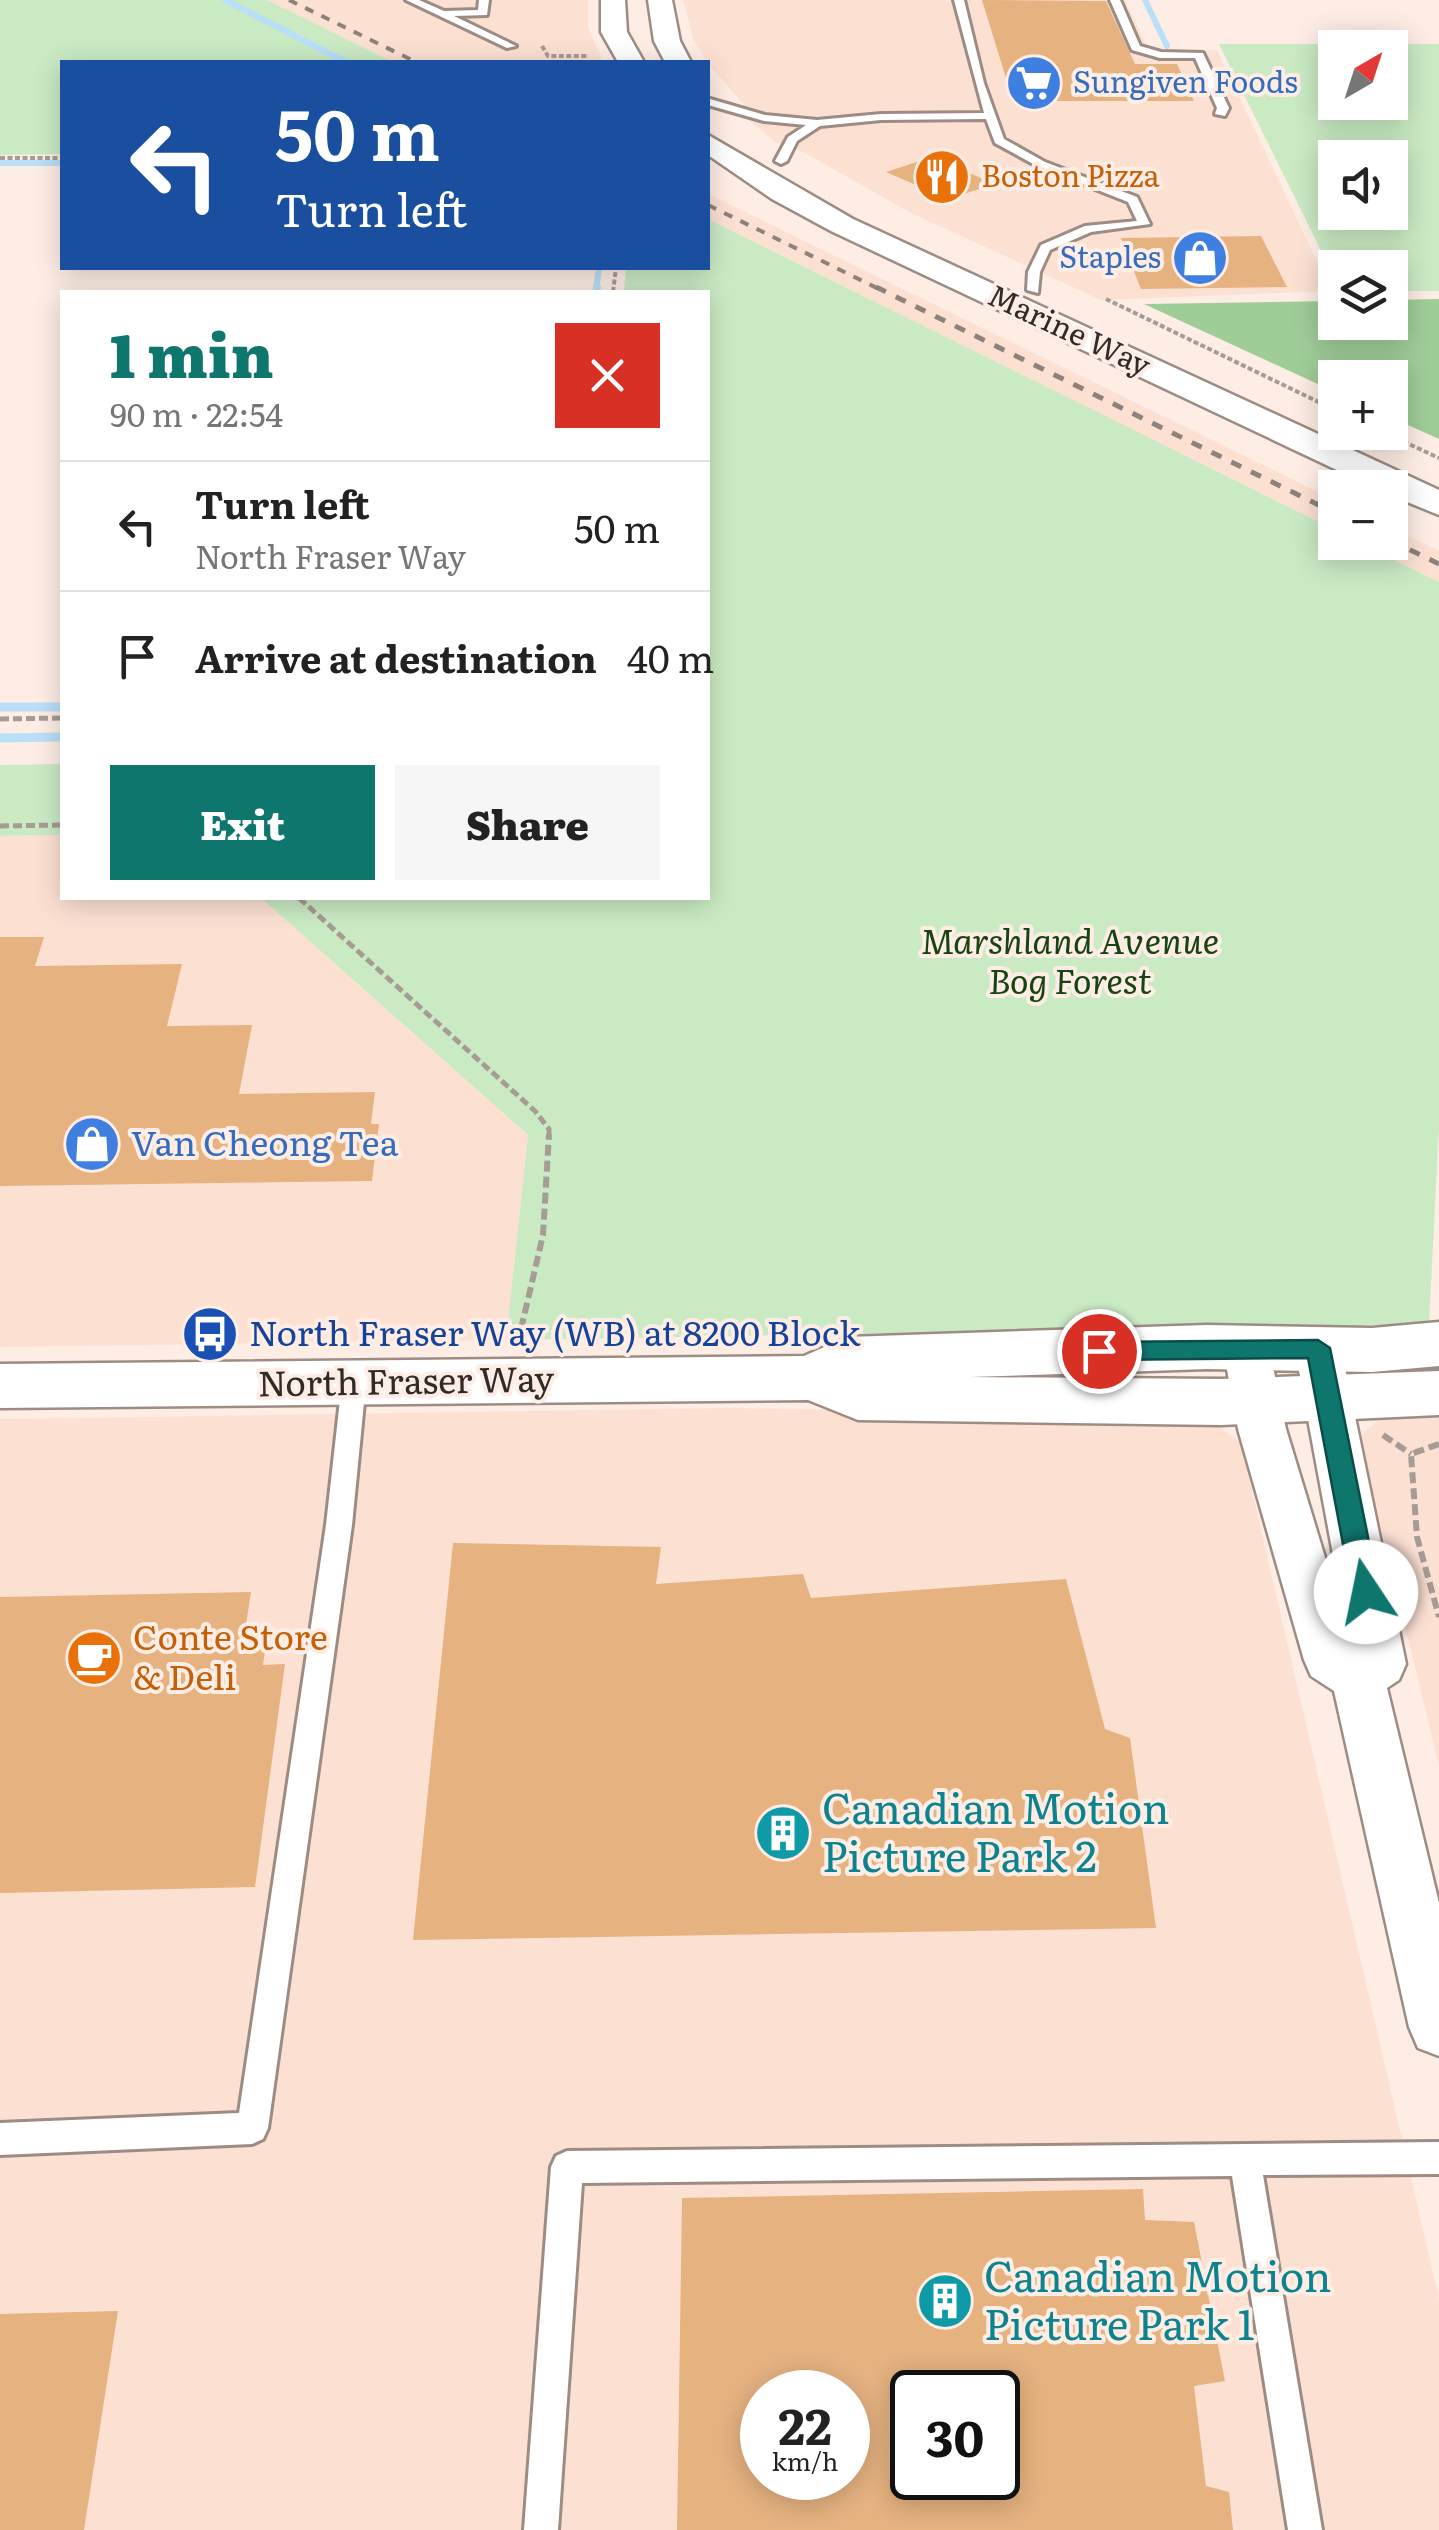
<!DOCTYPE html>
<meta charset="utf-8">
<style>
body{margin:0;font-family:Literata,serif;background:#f6f6f6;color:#222;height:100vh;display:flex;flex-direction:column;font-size:38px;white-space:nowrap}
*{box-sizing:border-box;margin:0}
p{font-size:32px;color:#767676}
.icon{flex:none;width:55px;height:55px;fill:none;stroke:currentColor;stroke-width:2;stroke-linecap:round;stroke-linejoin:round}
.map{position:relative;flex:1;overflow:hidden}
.sheet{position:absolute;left:60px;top:290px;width:650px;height:610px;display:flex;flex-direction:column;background:#fff;border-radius:0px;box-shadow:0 5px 25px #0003}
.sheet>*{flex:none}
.banner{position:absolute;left:60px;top:60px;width:650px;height:210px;border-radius:0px;box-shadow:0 5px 25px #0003;background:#1a4fa0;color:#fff;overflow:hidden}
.needle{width:65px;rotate:39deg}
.controls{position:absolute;left:1318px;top:30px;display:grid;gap:20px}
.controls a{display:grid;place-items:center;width:90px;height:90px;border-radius:0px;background:#fff;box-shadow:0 5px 25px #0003;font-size:50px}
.speed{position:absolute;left:740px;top:2370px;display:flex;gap:20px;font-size:50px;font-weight:700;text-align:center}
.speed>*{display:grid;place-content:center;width:130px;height:130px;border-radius:50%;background:#fff;box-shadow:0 5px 25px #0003;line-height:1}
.speed small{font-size:25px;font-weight:400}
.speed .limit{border:5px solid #111;border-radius:15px;background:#fff;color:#111}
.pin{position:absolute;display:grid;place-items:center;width:85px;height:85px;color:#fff;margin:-42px;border:5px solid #fff;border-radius:50%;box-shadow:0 2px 10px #0007}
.me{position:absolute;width:110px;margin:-55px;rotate:349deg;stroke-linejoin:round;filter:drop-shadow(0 0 8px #0008)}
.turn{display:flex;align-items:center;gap:35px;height:210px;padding:0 50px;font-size:45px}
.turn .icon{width:130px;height:130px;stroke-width:2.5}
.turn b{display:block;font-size:70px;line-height:85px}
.round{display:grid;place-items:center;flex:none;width:105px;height:105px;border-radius:0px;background:#f6f6f6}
.headline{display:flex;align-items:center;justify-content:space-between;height:170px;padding:0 50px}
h1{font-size:60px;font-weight:800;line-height:75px;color:#0f766e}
.action{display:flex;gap:20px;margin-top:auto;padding:20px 50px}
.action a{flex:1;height:115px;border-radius:0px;background:#0f766e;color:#fff;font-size:40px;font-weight:800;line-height:115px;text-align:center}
.action a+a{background:#f6f6f6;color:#222}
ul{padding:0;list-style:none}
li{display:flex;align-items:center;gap:30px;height:130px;padding:0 50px;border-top:2px solid #e0e0e0}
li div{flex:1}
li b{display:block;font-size:38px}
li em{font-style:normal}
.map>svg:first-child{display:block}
</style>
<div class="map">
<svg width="1439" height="2530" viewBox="0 0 1439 2530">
<rect width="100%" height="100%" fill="#fdede5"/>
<path fill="#fce1d3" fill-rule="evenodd" d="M267 0H588V27L603 62H393Z
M683 0H1125L1148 49 1217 50 1331 291 1101 300 913 214 803 152 777 143 746 118 745 106 707 62 694 41Z
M708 194 1335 500V531L708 219Z
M1390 527 1439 551V582L1359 543 1390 542Z
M62 835V898H261L528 1135 506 1340 0 1347V836Z
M727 1408 1184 1415 1212 1421 1241 1443 1439 2299V2530H0V1419ZM762 2392H848V2478H762ZM912 2392H998V2478H912Z
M1439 1412V1765L1360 1443 1363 1433 1379 1420Z"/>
<path fill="#caeac4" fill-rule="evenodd" d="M0 0H267L393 62H62V154L0 155Z
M1219 44H1439V291H1390V268H1335V279ZM1335 48H1390V102H1335ZM1335 158H1390V212H1335Z
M708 219 1335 530V542L1359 543 1439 582V1125L1429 1324 506 1340 528 1135 261 898H708V292H624L626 268H708Z
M62 764V835L0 836V765Z"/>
<path fill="#9fcd98" d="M1439 299V439L1390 417V378H1335V392L1144 304 1335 301V322H1390V300Z"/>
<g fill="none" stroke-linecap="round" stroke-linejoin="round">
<path stroke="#badff9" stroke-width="6" d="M225 0 346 62
M1145 0 1167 46
M0 163H62
M596 290 599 268"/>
<path stroke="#badff9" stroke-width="8" d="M596 292 597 287"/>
<path stroke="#badff9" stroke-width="9" d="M0 707H62
M0 738 62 737"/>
</g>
<path fill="#e5b280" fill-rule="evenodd" d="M982 0 1106 1 1135 64H1177L1194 101H1013Z
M932 157 995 184 948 199 886 172Z
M1261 236 1287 287 1141 289 1121 238Z
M0 937H44L35 966 182 964 167 1026 252 1025 239 1094 375 1092 371 1124H379L372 1181 0 1186Z
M453 1543 661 1547 656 1584 803 1574 811 1598 1066 1579 1105 1729 1130 1738 1156 1928 413 1940Z
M251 1592 245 1631 268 1630 263 1665 285 1664 255 1887 0 1893V1597Z
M1143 2189 1145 2220 1194 2222 1225 2381 1194 2386 1206 2486 1229 2492 1233 2530H677L682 2198ZM762 2392H848V2478H762ZM912 2392H998V2478H912Z
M118 2311 84 2530H0V2314Z"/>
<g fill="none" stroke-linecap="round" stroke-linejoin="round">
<g stroke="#9d8c83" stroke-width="6">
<path id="lane" d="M406 0H419L444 11 478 10 479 0H489L487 15 454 16 516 46 507 48Z
M954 0H964L984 83 1004 139 1045 162 1137 197 1150 224 1091 232 1050 250 1040 272 1038 293 1027 290 1028 272 1041 245 1085 226 1137 221 1128 202 1037 166 995 143 986 119 881 120 820 126 797 141 787 161 781 164 775 161 788 137 806 125 764 121 708 105 710 99 765 115 817 120 881 114 984 113Z
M1110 0H1120L1140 46 1161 52 1203 53 1229 108 1225 116 1215 114 1217 108 1195 58H1160L1132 50Z
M354 1373 362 1376 366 1382 352 1525 268 2128 263 2139 252 2144 0 2155V2123L239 2113 326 1525 342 1382 346 1376Z
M1439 2142V2174L1263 2175 1322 2530H1288L1232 2176 582 2183 558 2530H524L551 2167 556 2156 567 2151Z"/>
</g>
<g stroke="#9d8c83" stroke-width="5">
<path id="street" d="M1246 1330 1262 1336 1269 1348 1286 1429 1347 1630 1295 1349 1302 1336 1318 1331 1334 1336 1341 1349 1406 1664 1399 1680 1387 1688 1439 1903V2056L1418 2048 1409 2027 1334 1691 1311 1676 1304 1660 1238 1429 1223 1348 1230 1336Z"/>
</g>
<g stroke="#9d8c83" stroke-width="5">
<path id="secondary" d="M1439 1322V1366L1372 1372 1207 1369 970 1377 1221 1379 1439 1371V1415L1221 1425 858 1420 808 1400 0 1408V1364L804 1356 847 1337 1207 1325 1372 1328Z"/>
</g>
<g stroke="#9d8c83" stroke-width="5">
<path id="primary" d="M601 0H625L627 32 644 62H618L601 32Z
M648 0H672L680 41 691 62H665L654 41Z
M708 135 853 219 1439 490V515L1390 495V488H1375L831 231 772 199 708 155Z"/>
</g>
<path stroke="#a79b95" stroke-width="4" stroke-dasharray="5 2.5" stroke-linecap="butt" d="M542 46 548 56H589
M0 158H62
M613 292 616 268
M1106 299 1335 410
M1383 432 1439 458"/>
<path stroke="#a79b95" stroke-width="5" stroke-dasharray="9 4" stroke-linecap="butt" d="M0 719 62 718
M0 826 62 825
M299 898 535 1111 549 1129V1136"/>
<path stroke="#a79b95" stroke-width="6" stroke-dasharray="11 5" stroke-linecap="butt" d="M521 1329 543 1235 549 1134
M1383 1435 1411 1454
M1439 1444 1411 1454 1417 1537 1439 1617"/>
<use href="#lane" fill="#fff" fill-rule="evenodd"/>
<use href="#street" fill="#fff" fill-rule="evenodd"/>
<use href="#secondary" fill="#fff" fill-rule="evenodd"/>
<use href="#primary" fill="#fff" fill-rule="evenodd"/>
<path stroke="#8d827c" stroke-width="4" stroke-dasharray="9 9" stroke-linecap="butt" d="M289 0 416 62
M708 205 881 290"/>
<path stroke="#8d827c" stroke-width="5" stroke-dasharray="11 11" stroke-linecap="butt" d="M876 287 1335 513
M1390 540 1439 564"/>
</g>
<path fill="#0f766e" stroke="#0a4d48" stroke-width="2.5" d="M1318 1340 1330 1348 1379 1592 1375 1599 1366 1602 1356 1599 1352 1592 1308 1358 1099 1360 1087 1351 1099 1342Z"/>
<defs>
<g id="supermarket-disc" transform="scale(2.875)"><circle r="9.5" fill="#3f7fe0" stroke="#fdede5"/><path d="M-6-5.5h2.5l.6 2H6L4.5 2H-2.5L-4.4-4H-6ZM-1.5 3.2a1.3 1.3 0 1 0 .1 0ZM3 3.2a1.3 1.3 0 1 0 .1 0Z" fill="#fff"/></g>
<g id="restaurant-disc" transform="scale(2.875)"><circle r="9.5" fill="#e8710a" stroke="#fdede5"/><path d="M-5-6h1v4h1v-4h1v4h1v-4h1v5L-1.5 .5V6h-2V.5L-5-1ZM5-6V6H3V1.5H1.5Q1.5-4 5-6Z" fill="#fff"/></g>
<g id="shop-disc" transform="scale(2.875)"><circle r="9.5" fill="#3f7fe0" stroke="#fdede5"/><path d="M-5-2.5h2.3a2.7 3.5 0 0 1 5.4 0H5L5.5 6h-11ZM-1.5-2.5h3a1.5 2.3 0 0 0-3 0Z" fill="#fff"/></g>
<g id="bus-disc" transform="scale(2.875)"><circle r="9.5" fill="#1a4fb4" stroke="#fdede5"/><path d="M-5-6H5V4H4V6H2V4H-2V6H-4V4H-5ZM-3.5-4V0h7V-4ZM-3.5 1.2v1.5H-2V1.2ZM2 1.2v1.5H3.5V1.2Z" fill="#fff"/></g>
<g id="cafe-disc" transform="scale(2.875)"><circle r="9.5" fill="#e8710a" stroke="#fdede5"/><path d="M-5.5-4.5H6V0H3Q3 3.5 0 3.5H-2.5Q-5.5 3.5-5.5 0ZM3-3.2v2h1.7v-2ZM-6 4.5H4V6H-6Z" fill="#fff"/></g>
<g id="building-disc" transform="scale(2.875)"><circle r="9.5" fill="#0f9aa8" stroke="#fdede5"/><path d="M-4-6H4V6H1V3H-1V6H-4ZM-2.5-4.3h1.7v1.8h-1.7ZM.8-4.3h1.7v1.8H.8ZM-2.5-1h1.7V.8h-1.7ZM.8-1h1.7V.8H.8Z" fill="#fff"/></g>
</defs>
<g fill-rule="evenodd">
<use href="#supermarket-disc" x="1034" y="83"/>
<use href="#restaurant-disc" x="942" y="177"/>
<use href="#shop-disc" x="1200" y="258"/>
<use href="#shop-disc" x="92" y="1144"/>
<use href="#bus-disc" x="210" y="1334"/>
<use href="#cafe-disc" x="94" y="1658"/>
<use href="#building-disc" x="783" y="1833"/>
<use href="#building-disc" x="945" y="2301"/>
</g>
<g text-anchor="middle" stroke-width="8" stroke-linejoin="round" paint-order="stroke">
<g font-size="30" fill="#366cbe" stroke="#fdede5" text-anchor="start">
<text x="1073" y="93">Sungiven Foods</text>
<text x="1161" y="268" text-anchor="end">Staples</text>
</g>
<g font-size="30" fill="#c56008" stroke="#fdede5" text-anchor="start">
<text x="981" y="187">Boston Pizza</text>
</g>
<g font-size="30" fill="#312a26" stroke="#fdede5">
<text transform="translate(1069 331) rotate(25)" y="10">Marine Way</text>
</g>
<g font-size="35" font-style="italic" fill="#174410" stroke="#fdede5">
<text x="1070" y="954">Marshland Avenue<tspan x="1070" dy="40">Bog Forest</tspan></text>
</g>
<g font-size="35" fill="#366cbe" stroke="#fdede5" text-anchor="start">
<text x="131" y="1156">Van Cheong Tea</text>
</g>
<g font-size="35" fill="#164399" stroke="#fdede5" text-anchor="start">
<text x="249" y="1346">North Fraser Way (WB) at 8200 Block</text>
</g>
<g font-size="35" fill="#312a26" stroke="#fdede5">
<text transform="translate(406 1382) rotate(-1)" y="12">North Fraser Way</text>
</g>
<g font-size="35" fill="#c56008" stroke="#fdede5" text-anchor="start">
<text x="133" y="1650">Conte Store<tspan x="133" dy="40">&amp; Deli</tspan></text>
</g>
<g font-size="42" fill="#0d838f" stroke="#fdede5" text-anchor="start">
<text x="822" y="1824">Canadian Motion<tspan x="822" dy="48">Picture Park 2</tspan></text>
<text x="984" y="2292">Canadian Motion<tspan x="984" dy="48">Picture Park 1</tspan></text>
</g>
</g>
</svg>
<div class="controls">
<a><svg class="needle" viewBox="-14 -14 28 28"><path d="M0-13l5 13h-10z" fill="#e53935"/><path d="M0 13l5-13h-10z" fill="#767676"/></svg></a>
<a><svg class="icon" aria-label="sound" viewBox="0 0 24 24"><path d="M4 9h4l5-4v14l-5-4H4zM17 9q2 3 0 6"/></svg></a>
<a><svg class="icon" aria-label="layers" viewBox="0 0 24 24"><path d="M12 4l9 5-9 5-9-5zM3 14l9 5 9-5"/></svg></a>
<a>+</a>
<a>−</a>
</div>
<div class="speed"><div>22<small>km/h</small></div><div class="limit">30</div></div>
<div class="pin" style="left:1099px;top:1351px;background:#d93025"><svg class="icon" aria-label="arrive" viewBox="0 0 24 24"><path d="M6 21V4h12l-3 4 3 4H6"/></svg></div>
<svg class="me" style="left:1366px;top:1592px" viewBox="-20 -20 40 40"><circle r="19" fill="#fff"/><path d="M0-13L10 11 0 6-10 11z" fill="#0f766e"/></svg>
<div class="banner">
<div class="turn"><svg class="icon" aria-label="left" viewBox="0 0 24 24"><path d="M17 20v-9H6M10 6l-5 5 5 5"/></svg><div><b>50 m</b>Turn left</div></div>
</div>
<section class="sheet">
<div class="headline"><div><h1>1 min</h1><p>90 m · 22:54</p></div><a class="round" style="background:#d93025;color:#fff"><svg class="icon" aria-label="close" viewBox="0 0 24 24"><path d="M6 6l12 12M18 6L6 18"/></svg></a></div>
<ul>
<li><svg class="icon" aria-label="left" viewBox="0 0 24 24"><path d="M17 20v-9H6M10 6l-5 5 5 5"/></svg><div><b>Turn left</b><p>North Fraser Way</p></div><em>50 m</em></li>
<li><svg class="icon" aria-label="arrive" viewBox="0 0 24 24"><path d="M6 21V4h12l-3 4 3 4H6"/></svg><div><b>Arrive at destination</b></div><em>40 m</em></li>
</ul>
<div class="action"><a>Exit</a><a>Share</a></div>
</section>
</div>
